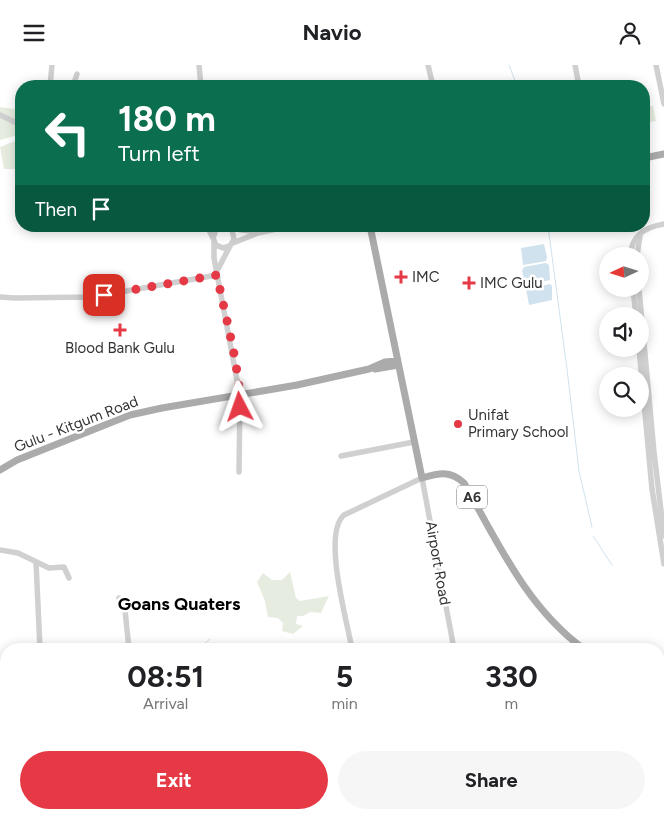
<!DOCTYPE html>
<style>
body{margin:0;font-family:Figtree,sans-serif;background:#f6f6f6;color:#202124;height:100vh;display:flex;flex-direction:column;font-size:19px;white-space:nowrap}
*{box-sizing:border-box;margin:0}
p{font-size:16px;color:#757577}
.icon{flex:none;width:28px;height:28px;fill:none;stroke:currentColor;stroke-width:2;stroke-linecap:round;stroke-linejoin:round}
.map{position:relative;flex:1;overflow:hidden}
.drawer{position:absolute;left:0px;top:578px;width:665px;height:176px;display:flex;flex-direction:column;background:#fff;border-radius:20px 20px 0 0;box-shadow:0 2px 12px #0003}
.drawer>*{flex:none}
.guide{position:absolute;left:15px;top:15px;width:635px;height:152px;border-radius:20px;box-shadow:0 2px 12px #0003;background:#0b6e4f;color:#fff;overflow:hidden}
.needle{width:32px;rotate:266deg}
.buttons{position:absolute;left:599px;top:182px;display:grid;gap:10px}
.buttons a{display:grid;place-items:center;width:50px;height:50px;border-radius:50%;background:#fff;box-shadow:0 2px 12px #0003;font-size:25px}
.pin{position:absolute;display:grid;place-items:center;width:42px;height:42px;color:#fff;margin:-21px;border-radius:10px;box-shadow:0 2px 8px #0006}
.me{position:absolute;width:55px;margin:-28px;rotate:356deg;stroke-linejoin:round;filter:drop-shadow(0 0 4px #0008)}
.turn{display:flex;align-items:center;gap:18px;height:105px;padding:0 20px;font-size:22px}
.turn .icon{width:65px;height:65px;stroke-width:2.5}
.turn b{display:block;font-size:35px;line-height:42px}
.then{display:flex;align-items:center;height:48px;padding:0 20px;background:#0003;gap:10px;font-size:19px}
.eta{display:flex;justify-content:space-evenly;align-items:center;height:85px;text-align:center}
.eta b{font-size:30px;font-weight:700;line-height:35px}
.primary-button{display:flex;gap:10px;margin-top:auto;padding:10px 20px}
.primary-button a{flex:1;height:58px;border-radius:30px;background:#e63946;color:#fff;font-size:20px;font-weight:700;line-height:58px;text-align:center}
.primary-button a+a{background:#f6f6f6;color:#202124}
header{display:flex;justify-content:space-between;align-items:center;height:65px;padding:0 20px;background:#fff;font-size:22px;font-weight:700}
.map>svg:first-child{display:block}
</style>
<header><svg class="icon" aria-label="menu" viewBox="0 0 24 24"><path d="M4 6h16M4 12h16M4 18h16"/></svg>Navio<svg class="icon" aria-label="person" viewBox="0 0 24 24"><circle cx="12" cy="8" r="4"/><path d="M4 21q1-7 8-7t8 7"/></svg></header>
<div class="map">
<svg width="664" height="753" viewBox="0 0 664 753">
<rect width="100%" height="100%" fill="#fff"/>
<path fill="#e6ecdf" d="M653 41 656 56 644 58V42Z
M0 42 21 45V69L0 75Z
M18 75 21 77V104H4L0 82Z
M290 507 296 533 300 536 329 531 321 548 310 547 303 551H297L296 559 303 561 293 569 282 566 283 558 278 553 268 552 265 536 257 517 263 508 272 515H282Z"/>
<path fill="#cfe2ee" d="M544 179 547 192 546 196 523 200 521 183Z
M546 198 549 200 550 215 526 220 522 206 524 202Z
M550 219 552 221V235L529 240 526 224Z"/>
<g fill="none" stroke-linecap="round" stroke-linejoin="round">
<path stroke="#cfe2ee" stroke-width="1" d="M509 0 517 21
M548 161 567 304 579 406 592 462
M593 471 612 500
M198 584 210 574
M39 753 43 748"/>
<path stroke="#d0d0d0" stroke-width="5.5" d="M199 0 201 21
M428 0 433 21
M575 0 579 21
M656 0 664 39
M50 21 52 0
M73 21 77 9
M0 50 21 60
M207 161 213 173
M223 161 232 165 234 174 230 181 223 183 216 180 213 173 216 165 224 161
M229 163 256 167
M214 177V193L240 331 239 407
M233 178 258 168 290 161
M631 191C630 171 646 162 664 159
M637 191 640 171
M217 206 230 181
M633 224 636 251
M639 224 654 387 664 471
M0 232 15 233 92 232 217 210
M639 284 652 424 664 499
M341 391 414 377
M0 485 18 488 49 503 64 502 69 513
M36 497 40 584
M119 533 125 545 129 584
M352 584C347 556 322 469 344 450L422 413 454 584
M659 697 664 699
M659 730 664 715
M303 748 305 753
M377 748V753
M484 748 485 753
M657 748V753
M571 753 572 748"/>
<path stroke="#ababab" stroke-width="7" d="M644 93 664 89
M370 161 422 413C439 408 450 405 464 418 497 476 527 543 584 584
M375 304 398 300
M0 405 17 395 130 350 162 343 297 320 369 304 385 297 397 296
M659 614 664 616"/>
</g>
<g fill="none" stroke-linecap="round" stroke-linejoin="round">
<path stroke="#e63946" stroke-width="9" stroke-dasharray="0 16.2" d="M104 230 217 210C225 251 240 302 240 342"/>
</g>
<g fill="#e63946" stroke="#fff" stroke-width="2">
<path d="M398.5 204.5h5v5h5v5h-5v5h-5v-5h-5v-5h5z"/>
<path d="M466.5 210.5h5v5h5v5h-5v5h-5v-5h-5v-5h5z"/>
<path d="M117.5 257.5h5v5h5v5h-5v5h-5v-5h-5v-5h5z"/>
<circle cx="458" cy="359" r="5"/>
</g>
<g text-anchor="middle" stroke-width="5" stroke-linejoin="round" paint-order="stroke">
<rect fill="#fff" stroke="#707070" stroke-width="1" x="457" y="420.5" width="30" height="23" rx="4"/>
<g font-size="14" font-weight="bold" fill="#333">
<text x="472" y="437">A6</text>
</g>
<g font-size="15" fill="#333" stroke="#fff" text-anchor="start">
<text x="412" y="217">IMC</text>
<text x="480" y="223">IMC Gulu</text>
<text x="120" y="288" text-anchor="middle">Blood Bank Gulu</text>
<text x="468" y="355">Unifat<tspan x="468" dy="17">Primary School</tspan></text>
</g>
<g font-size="15" fill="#333" stroke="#fff">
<text transform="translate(76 359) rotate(-21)" y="5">Gulu - Kitgum Road</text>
<text transform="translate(438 498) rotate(80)" y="5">Airport Road</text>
</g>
<g font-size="18" font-weight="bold" fill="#000" stroke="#fff">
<text x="179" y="545">Goans Quaters</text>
</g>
</g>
</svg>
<div class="buttons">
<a><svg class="needle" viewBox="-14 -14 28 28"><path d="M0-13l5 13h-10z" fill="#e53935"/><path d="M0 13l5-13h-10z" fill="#757577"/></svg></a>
<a><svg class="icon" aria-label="sound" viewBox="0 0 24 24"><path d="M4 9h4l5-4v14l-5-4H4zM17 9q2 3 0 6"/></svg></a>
<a><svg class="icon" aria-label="search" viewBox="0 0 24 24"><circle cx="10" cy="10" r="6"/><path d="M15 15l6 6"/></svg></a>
</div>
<div class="pin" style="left:104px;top:230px;background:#d93025"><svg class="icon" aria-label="arrive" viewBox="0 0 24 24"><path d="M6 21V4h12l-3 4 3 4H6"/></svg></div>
<svg class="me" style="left:240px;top:342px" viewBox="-20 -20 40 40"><path d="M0-17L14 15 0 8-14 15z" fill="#e63946" stroke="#fff" stroke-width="4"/></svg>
<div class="guide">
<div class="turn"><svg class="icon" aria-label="left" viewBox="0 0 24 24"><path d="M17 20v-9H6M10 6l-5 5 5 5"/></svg><div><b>180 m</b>Turn left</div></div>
<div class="then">Then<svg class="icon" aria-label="arrive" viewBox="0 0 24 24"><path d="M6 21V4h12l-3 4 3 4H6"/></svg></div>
</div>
<section class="drawer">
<div class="eta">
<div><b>08:51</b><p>Arrival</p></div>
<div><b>5</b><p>min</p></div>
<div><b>330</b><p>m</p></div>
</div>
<div class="primary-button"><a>Exit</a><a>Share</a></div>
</section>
</div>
